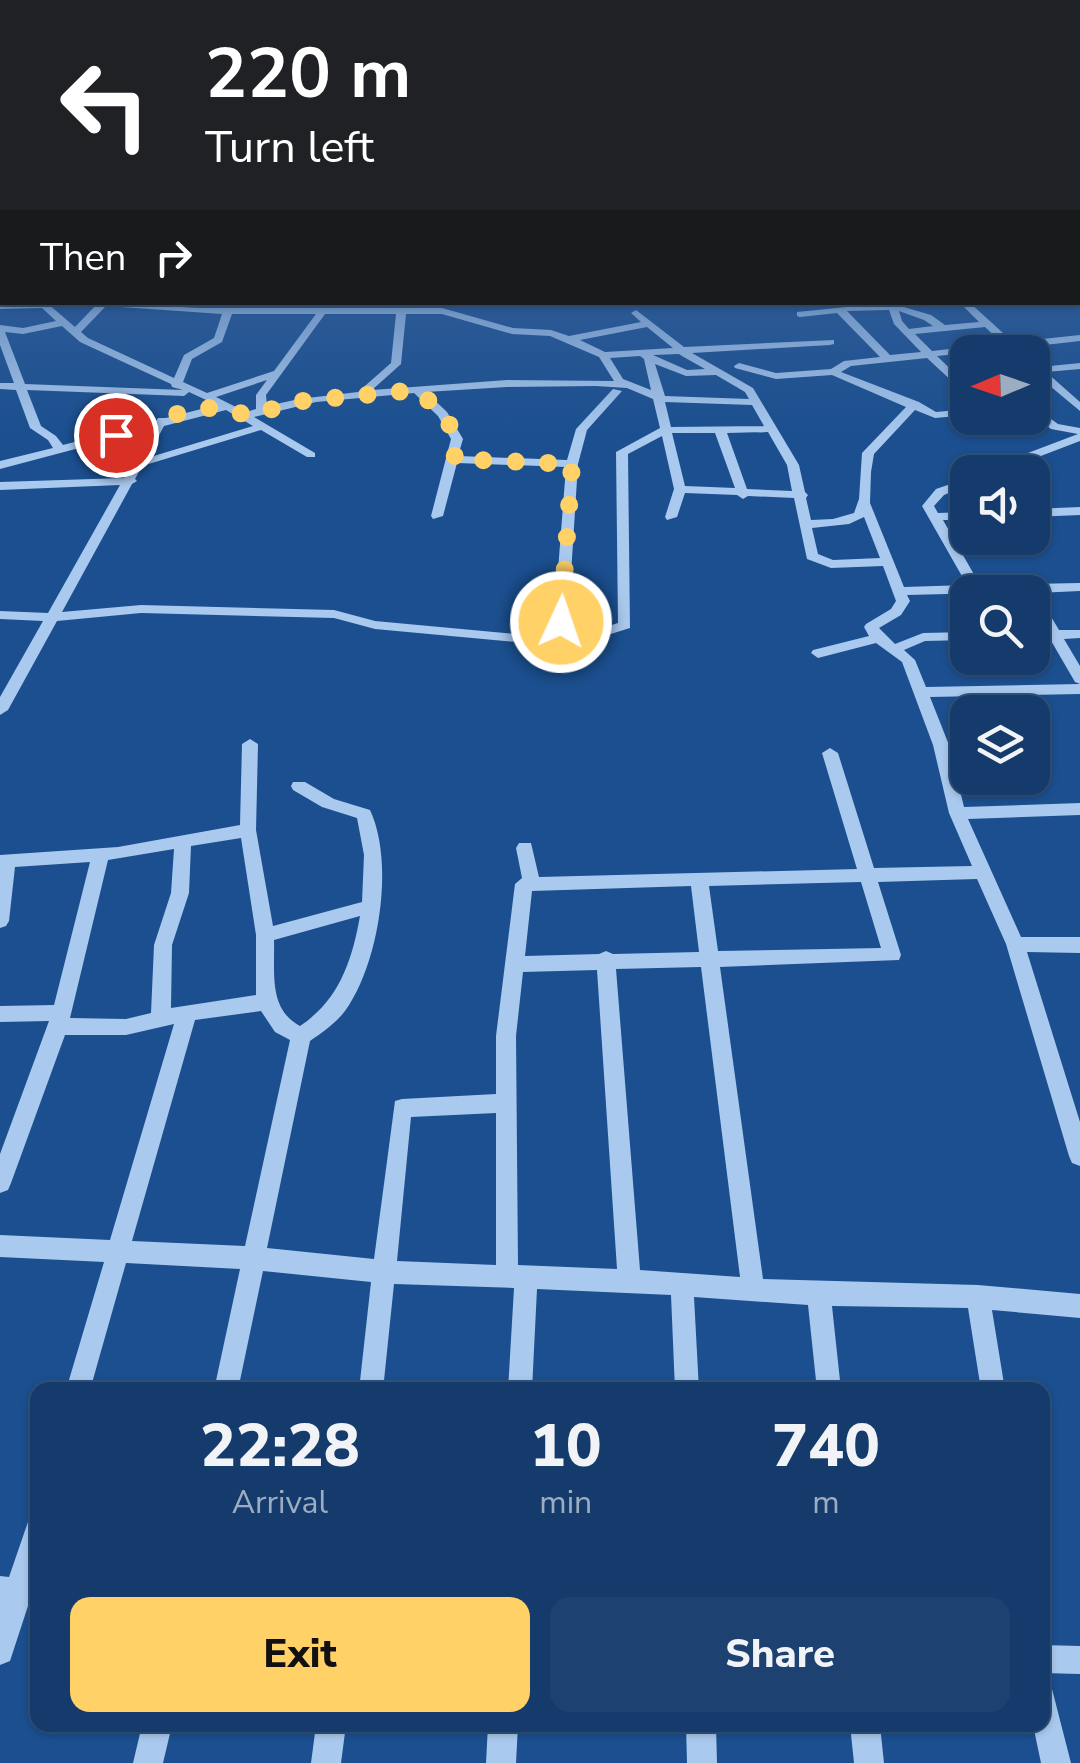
<!DOCTYPE html>
<style>
body{margin:0;font-family:"Nunito Sans",sans-serif;background:#1d4271;color:#f1f3f6;height:100vh;display:flex;flex-direction:column;font-size:38px;white-space:nowrap}
*{box-sizing:border-box;margin:0}
p{font-size:32px;color:#9dadc1}
.icon{flex:none;width:55px;height:55px;fill:none;stroke:currentColor;stroke-width:2;stroke-linecap:round;stroke-linejoin:round}
.map{position:relative;flex:1;overflow:hidden}
.side{position:absolute;left:30px;top:1382px;width:1020px;height:350px;display:flex;flex-direction:column;background:#143b6b;border-radius:20px;box-shadow:0 2px 8px #0004,0 0 0 2px #33557e}
.side>*{flex:none}
.hud{position:absolute;left:0px;top:0px;width:1080px;height:305px;box-shadow:0 2px 8px #0004,0 0 0 2px #33557e;background:#202124;color:#fff;overflow:hidden}
.needle{width:65px;rotate:268deg}
.buttons{position:absolute;left:950px;top:335px;display:grid;gap:20px}
.buttons a{display:grid;place-items:center;width:100px;height:100px;border-radius:20px;background:#143b6b;box-shadow:0 2px 8px #0004,0 0 0 2px #33557e;font-size:50px}
.pin{position:absolute;display:grid;place-items:center;width:85px;height:85px;color:#fff;margin:-42px;border:5px solid #fff;border-radius:50%;box-shadow:0 2px 10px #0007}
.me{position:absolute;width:110px;margin:-55px;rotate:3deg;stroke-linejoin:round;filter:drop-shadow(0 0 8px #0008)}
.turn{display:flex;align-items:center;gap:35px;height:210px;padding:0 40px;font-size:45px}
.turn .icon{width:130px;height:130px;stroke-width:2.5}
.turn b{display:block;font-size:70px;line-height:85px}
.then{display:flex;align-items:center;height:95px;padding:0 40px;background:#0003;gap:20px;font-size:38px}
.eta{display:flex;justify-content:space-evenly;align-items:center;height:170px;text-align:center}
.eta b{font-size:60px;font-weight:800;line-height:70px}
.button{display:flex;gap:20px;margin-top:auto;padding:20px 40px}
.button a{flex:1;height:115px;border-radius:20px;background:#ffd166;color:#111;font-size:40px;font-weight:800;line-height:115px;text-align:center}
.button a+a{background:#1d4271;color:#f1f3f6}
.map>svg:first-child{display:block}
</style>
<div class="map">
<svg width="1080" height="1763" viewBox="0 0 1080 1763">
<rect width="100%" height="100%" fill="#1b4f8f"/>
<g fill="none" stroke-linecap="round" stroke-linejoin="round">
<path fill="#a9c9ee" fill-rule="evenodd" d="M1078 205H1080V211H1078Z
M0 231 2 232V237H0Z
M1078 232 1080 233V240L1078 239Z
M1078 261 1080 262V269L1078 268Z
M2 274V282L0 283V275Z
M1078 290 1080 291V298L1078 297Z
M99 302 197 308H442L513 328 551 330 569 336 641 322 631 313 636 310 684 347 834 340V344L830 345 692 353 753 388 799 465 805 492 808 495 806 498 811 520 833 519 854 513 859 499 862 453 906 407 832 375 776 379 735 368 734 366 739 363 776 373 831 369 844 361 880 357 837 313 800 317 797 316V312L896 302 897 305 931 315 945 325 979 322 959 302H969L1013 342 1080 335V341L1018 348 1014 352 1008 349 937 356 968 386V396L927 358 851 366 841 372 919 402 936 412 968 409V415L935 418 915 410 874 454 871 472 870 503 904 587 967 585 922 506 936 489 968 478V485L944 495 934 506 938 513 968 512V520H943L980 585 1080 583V591L1037 593 1059 630H1080V638L1064 639 1080 666V684L1075 682 1050 639H1032V631L1045 630 1032 609V592L907 595 910 601 901 615 879 628 895 644 923 633 968 632V640L925 641 904 650 915 660 926 687 1080 684V694L930 697 949 745 964 807 1080 803V815L968 819 1021 937H1080V953L1027 952 1080 1122V1166L1072 1163 1069 1156 1006 944 977 879 878 882 901 955 899 960 720 967 763 1279 978 1285 1080 1294V1318L992 1310 1005 1390H981L968 1308 832 1306 841 1390H817L808 1305 694 1297 699 1390H675L671 1295 537 1289 532 1390H508L514 1288 394 1284 383 1390H359L371 1282 263 1271 238 1390H214L240 1269 126 1263 90 1390H66L104 1262 0 1257V1235L110 1240 174 1024 126 1035H65L11 1183 8 1190 0 1193V1154L49 1021 0 1022V1006L54 1005 90 862 15 867 9 921 6 926 0 928V855L118 847 240 825 242 744 250 739 258 744 256 830 273 926 362 902 364 855 357 818 322 807 293 790 291 786 293 782H305L334 799 370 810C395 863 379 964 345 1011 336 1023 323 1032 310 1041L267 1248 374 1259 395 1101 402 1099 496 1094V1036L515 884 522 878 516 848 519 843H531L539 877 857 869 822 753 830 748 838 753 874 868 972 866 949 813 933 745 902 662 876 643 818 658 811 653 813 650 869 636 864 627 866 624 891 609 896 601 883 566 831 568 807 559 794 498 748 496 743 499 737 495 685 493 677 517 667 520 665 517 674 489 662 436 628 454 630 628 569 647 375 629 334 618 141 613 57 621 8 710 0 715V697L43 621 0 619V611L48 613 120 485 0 490V482L124 478 151 429 0 469V461L53 448 48 440 30 428 16 390 0 389V383H14L0 345V325L23 328 56 321 42 308 0 309V303H47L75 327ZM106 306 222 314 214 338 184 355 174 378 88 338 81 332ZM889 310 894 324 921 352 890 355 847 311ZM899 311 924 320 933 326 909 329 902 321ZM232 314H316L274 371 207 393 183 382 192 359 222 342ZM325 314H396L391 363 358 392 299 399 267 406 266 395ZM406 314H442L512 334 550 336 599 357 614 381 507 380 372 390 401 364ZM62 326 80 342 171 384 172 387 183 390 25 384 5 332 23 334ZM647 327 673 348 605 352 580 340ZM985 327 1002 343 932 351 915 334ZM679 354 682 356 705 369 687 370 653 355ZM640 356 644 359 651 390 623 379 610 358ZM655 364 686 376 716 375 745 392 749 399 665 396ZM267 380 256 395V409L246 412 216 397ZM596 386 627 388 653 399 660 428 616 452 618 623 574 637 568 622 578 464 587 430 622 391 613 389 576 429 567 460 458 456 463 439 447 412 426 392 507 387ZM27 390 184 396 189 392 217 405 166 418H158L156 421 63 445 56 436 41 426ZM414 393 438 416 451 439 431 516 433 519 443 516 457 463 566 467 554 622 560 638 375 621 334 610 141 605 62 612 132 484 137 481 135 479 142 466 261 430 307 457H315V453L254 417 316 402ZM665 402 752 405 764 426 671 427ZM226 410 253 426 147 458 164 426ZM768 432 787 465 792 491 747 489 727 433ZM672 433H715L735 488 685 486ZM864 517 880 558 833 560 818 554 812 528 849 524ZM241 838 256 935V995L171 1008 172 945 189 893 191 846ZM174 849 171 893 154 945 151 1013 126 1019 70 1018 108 860ZM861 882 881 948 718 951 709 886ZM691 886 699 952 613 954 606 951 599 954 525 956 532 891ZM360 916C352 961 339 1000 300 1026 268 1009 275 972 274 940ZM701 967 740 1277 640 1270 616 969ZM597 970 617 1269 518 1265 516 1036 523 972ZM261 1011 275 1032 290 1040 245 1246 132 1241 195 1020ZM496 1113V1265L397 1261 411 1117Z
M1032 362 1040 367 1080 363V369L1046 372 1080 402V411L1032 371Z
M1032 405 1058 424 1080 428V441L999 472H984L986 469 1078 434 1051 429 1032 414Z
M1080 507V515L1032 517V509Z
M38 1515V1607L28 1606 10 1661 0 1665V1576L9 1577 29 1519Z
M1042 1645 1080 1646V1674L1042 1673Z
M1042 1685 1052 1689 1071 1763H1041L1033 1725H1042Z
M142 1725H172L163 1763H133Z
M316 1725H346L341 1763H311Z
M488 1725H518L516 1763H486Z
M686 1725H716L717 1763H687Z
M850 1725H880L884 1763H854Z"/>
</g>
<linearGradient id="sky" x2="0" y2="1"><stop stop-color="#0f2b4f"/><stop offset="0.43" stop-color="#39639b"/><stop offset="1" stop-color="#39639b" stop-opacity="0"/></linearGradient>
<rect width="1080" height="437" fill="url(#sky)"/>
<g fill="none" stroke-linecap="round" stroke-linejoin="round">
<path stroke="#ffd166" stroke-width="18" stroke-dasharray="0 32.4" d="M116 435C156 423 207 394 246 416L302 401 416 390C438 408 462 428 454 459L572 464 561 622"/>
</g>
</svg>
<div class="buttons">
<a><svg class="needle" viewBox="-14 -14 28 28"><path d="M0-13l5 13h-10z" fill="#e53935"/><path d="M0 13l5-13h-10z" fill="#9dadc1"/></svg></a>
<a><svg class="icon" aria-label="sound" viewBox="0 0 24 24"><path d="M4 9h4l5-4v14l-5-4H4zM17 9q2 3 0 6"/></svg></a>
<a><svg class="icon" aria-label="search" viewBox="0 0 24 24"><circle cx="10" cy="10" r="6"/><path d="M15 15l6 6"/></svg></a>
<a><svg class="icon" aria-label="layers" viewBox="0 0 24 24"><path d="M12 4l9 5-9 5-9-5zM3 14l9 5 9-5"/></svg></a>
</div>
<div class="pin" style="left:116px;top:435px;background:#d93025"><svg class="icon" aria-label="arrive" viewBox="0 0 24 24"><path d="M6 21V4h12l-3 4 3 4H6"/></svg></div>
<svg class="me" style="left:561px;top:622px" viewBox="-20 -20 40 40"><circle r="17" fill="#ffd166" stroke="#fff" stroke-width="3"/><path d="M0-11L8 9 0 5-8 9z" fill="#fff"/></svg>
<div class="hud">
<div class="turn"><svg class="icon" aria-label="left" viewBox="0 0 24 24"><path d="M17 20v-9H6M10 6l-5 5 5 5"/></svg><div><b>220 m</b>Turn left</div></div>
<div class="then">Then<svg class="icon" aria-label="right" viewBox="0 0 24 24"><path d="M7 20v-9h11M14 6l5 5-5 5"/></svg></div>
</div>
<section class="side">
<div class="eta">
<div><b>22:28</b><p>Arrival</p></div>
<div><b>10</b><p>min</p></div>
<div><b>740</b><p>m</p></div>
</div>
<div class="button"><a>Exit</a><a>Share</a></div>
</section>
</div>
